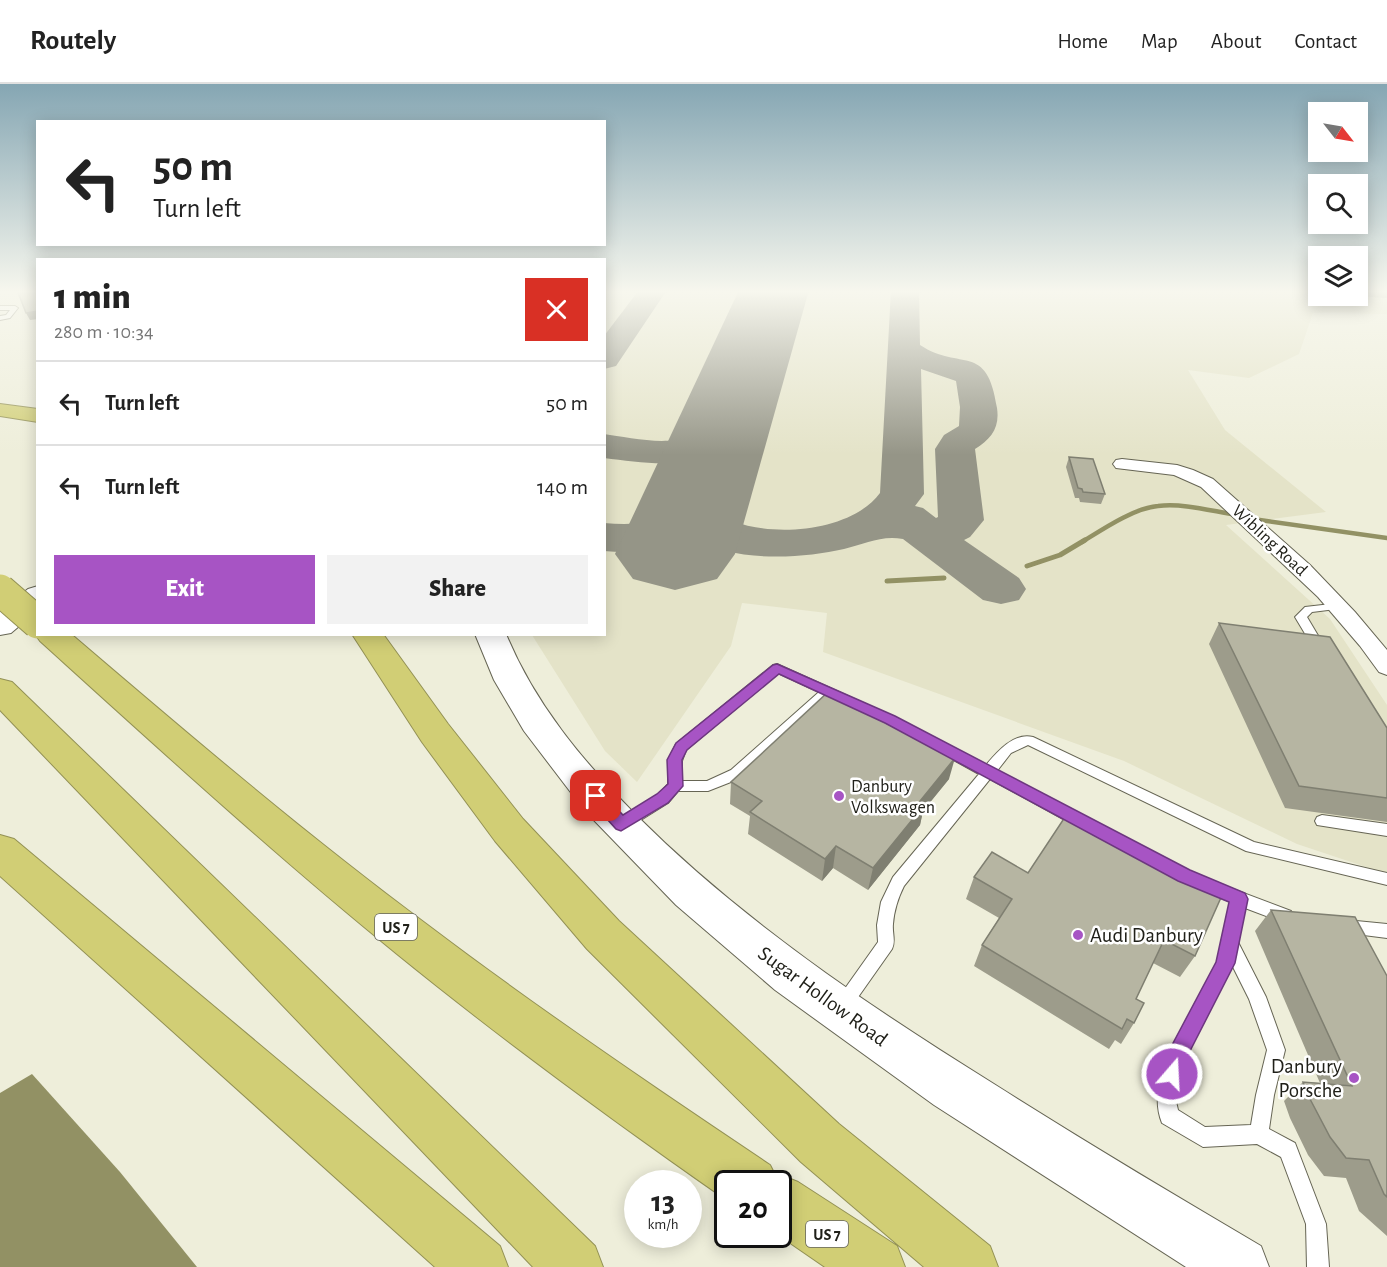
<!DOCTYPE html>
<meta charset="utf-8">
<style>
body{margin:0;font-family:"Alegreya Sans",sans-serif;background:#f2f2f2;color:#222;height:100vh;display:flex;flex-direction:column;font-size:22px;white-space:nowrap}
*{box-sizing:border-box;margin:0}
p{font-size:20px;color:#767676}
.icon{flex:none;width:33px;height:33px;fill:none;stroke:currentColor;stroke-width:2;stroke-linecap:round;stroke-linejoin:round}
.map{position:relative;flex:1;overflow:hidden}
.panel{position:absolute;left:36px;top:174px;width:570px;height:378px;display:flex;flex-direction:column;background:#fff;border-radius:0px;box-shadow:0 3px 15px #0003}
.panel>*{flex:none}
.banner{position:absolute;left:36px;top:36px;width:570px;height:126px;border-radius:0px;box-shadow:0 3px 15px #0003;background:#fff;color:#222;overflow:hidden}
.needle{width:39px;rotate:121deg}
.controls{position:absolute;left:1308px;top:18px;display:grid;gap:12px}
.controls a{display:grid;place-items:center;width:60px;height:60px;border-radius:0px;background:#fff;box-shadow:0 3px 15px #0003;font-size:30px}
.speed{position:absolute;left:624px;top:1086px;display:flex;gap:12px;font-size:30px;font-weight:700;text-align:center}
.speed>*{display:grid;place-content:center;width:78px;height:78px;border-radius:50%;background:#fff;box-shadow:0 3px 15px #0003;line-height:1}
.speed small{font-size:15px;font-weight:400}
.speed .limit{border:3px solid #111;border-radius:9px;background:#fff;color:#111}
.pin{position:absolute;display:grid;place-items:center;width:51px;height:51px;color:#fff;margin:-26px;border-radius:12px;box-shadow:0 3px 9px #0006}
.me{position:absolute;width:66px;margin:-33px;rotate:19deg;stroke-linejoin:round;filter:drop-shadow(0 0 4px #0008)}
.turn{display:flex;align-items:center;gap:21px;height:126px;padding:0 18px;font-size:27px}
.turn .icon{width:78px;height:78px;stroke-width:2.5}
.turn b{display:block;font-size:42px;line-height:51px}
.round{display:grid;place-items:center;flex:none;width:63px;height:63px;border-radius:0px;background:#f2f2f2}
.summary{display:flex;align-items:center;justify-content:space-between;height:102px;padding:0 18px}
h1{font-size:36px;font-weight:800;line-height:45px}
.button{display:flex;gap:12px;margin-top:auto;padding:12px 18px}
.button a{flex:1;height:69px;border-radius:0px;background:#a754c4;color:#fff;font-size:24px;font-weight:800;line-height:69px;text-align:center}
.button a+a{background:#f2f2f2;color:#222}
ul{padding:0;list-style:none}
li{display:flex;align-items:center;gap:18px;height:84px;padding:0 18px;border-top:2px solid #e0e0e0}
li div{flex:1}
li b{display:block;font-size:22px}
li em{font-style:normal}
header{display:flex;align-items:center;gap:36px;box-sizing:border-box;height:84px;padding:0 30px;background:#fff;border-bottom:2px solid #e0e0e0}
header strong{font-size:28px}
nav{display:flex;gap:33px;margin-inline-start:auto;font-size:21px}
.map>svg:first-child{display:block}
</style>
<header>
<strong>Routely</strong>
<nav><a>Home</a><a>Map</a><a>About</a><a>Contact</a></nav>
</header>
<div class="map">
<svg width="1387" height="1183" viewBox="0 0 1387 1183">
<rect width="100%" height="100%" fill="#eeeeda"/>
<path fill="#e4e3c8" d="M605 206H1318V212H1358V206H1387V230L1313 229 1299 270 1249 294 1188 286 1225 346 1326 428 1226 441 1330 535 1387 621V790L1297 760 1124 677 823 568 827 529 742 519 731 562 637 698 605 667 532 551 604 550Z"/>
<path fill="#929164" d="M32 990 120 1088 197 1183H0V1009Z"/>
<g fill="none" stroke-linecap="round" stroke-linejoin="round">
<path stroke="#929164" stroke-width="4.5" d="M1253 435 1387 454
M1082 458C1103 445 1134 424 1158 422 1184 419 1211 427 1237 431"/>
<path stroke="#929164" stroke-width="5" d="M1027 482 1060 471 1085 456
M887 497 944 494"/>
<path fill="#959587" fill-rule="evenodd" d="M639 206H667L616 282 604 285V252Z
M891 206H919L920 261C961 288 987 257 997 324 1000 344 991 355 975 365L984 436 970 453 964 456 1019 494 1026 505 1019 516 1001 520 983 516 903 455C881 451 865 460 844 465 800 475 731 479 691 452 665 467 635 470 604 467V439C631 441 659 442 675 418 712 408 706 426 733 437 775 454 852 447 880 409ZM921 285 956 297 960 323 959 342 944 351 935 365 938 433 936 434 923 424 915 422 924 410Z
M1358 206H1387V214L1354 212H1358Z
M722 332 736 336 741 344C710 390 653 380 604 374V350C626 353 666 362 685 353 701 346 704 337 722 332Z"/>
<path fill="#959587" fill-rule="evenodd" d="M739 206H809L735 470 717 495 675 506 633 495 615 470Z"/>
<g stroke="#666554" stroke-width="2">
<path id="lane" d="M0 222H15L18 224 10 234 0 236V232L6 231 10 226H0Z
M1340 519 1344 520 1345 522 1344 524 1312 528 1307 533 1326 565 1324 568H1316L1295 533 1305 523Z
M777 580 894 633 986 681C997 668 1014 648 1033 653L1254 758 1387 789V801L1246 767 1028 661 1011 669 997 687 1086 734 1088 738 1086 742 1081 744 1076 742 990 695 904 802C898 814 894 827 893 840 892 849 896 857 892 865L849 926 843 928 837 926 834 920 878 858 877 841 881 818 893 793 979 690 886 639 829 613 741 694 708 707H678L668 719 628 744 623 746 618 744 616 740 618 736 658 711 668 700V677L676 660 773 581ZM778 589 819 608 731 686 707 697H682V677L686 666Z
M1322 731 1387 740V752L1317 741 1315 737 1317 733Z
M1201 793 1291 827 1293 832 1291 837 1285 839 1245 824 1238 858 1266 913 1285 966 1274 1011 1269 1045 1295 1059 1326 1140 1329 1183H1307L1306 1140 1281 1073 1257 1060 1203 1063 1162 1039C1141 988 1202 922 1217 877 1224 858 1226 837 1231 818L1196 804 1193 799 1196 794ZM1232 881 1249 915 1267 966 1256 1011 1251 1041 1205 1043 1178 1026 1175 1013 1187 970Z
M1346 836 1387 840V854L1340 848 1338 843 1340 838Z"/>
</g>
<g stroke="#666554" stroke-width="2">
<path id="street" d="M1122 375 1177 381 1193 386 1213 395 1310 481 1355 528 1387 566V591L1379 588 1360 562 1318 513 1201 403 1174 391 1116 384 1113 380 1116 376Z"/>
</g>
<g stroke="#666554" stroke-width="2">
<path id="secondary" d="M38 502V526L11 549 0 551V527L28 505Z
M475 550H506C535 620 582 676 635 730 742 837 867 921 994 1000 1082 1056 1171 1109 1261 1162L1269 1183H1186L934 1021 775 906 676 821 585 727 524 647 494 596Z"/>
</g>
<g stroke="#939155" stroke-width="2">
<path id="highway" d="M0 320 38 325V338L0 332Z
M38 547V550H71C188 650 305 750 429 842 540 926 655 1004 770 1081L775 1091 778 1090 798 1098 897 1162 905 1183H825L777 1150 778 1100H728V1117C615 1038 504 957 397 870 274 770 157 663 40 557L35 550Z
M352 550H383L448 640 523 735 619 837 839 1040 990 1162 998 1183H924L801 1078 587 865 495 757 422 658Z
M0 595 12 598 595 1162 603 1183H533L0 626Z
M0 751 14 755 500 1162 508 1183H435L0 792Z"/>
</g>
<use href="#lane" fill="#fff" fill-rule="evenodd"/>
<use href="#street" fill="#fff" fill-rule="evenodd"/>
<use href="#secondary" fill="#fff" fill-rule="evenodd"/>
<use href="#highway" fill="#d1ce75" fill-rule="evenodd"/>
<g stroke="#939155" stroke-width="33" stroke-linecap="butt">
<path id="highway-bridge" d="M0 506 38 539"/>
</g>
<use href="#highway-bridge" stroke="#d1ce75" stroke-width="31"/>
</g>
<path fill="#9d9c8b" d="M1069 373 1105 410 1101 420 1080 418 1079 414H1075L1066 383Z
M1219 539 1387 644V738L1285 724 1209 560Z
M949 695 923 727 920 741 868 806 833 784 822 797 748 750 750 732 730 720 731 698Z
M1067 730 1195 872 1180 893 1153 879 1136 915 1134 939 1121 960 1115 956 1109 965 974 882 982 861 999 834 966 815 974 793 1028 789Z
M1271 826 1387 892V1152L1359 1127 1346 1094 1324 1092 1308 1071 1290 1034 1284 1017 1303 998 1320 999 1255 847Z"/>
<path fill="#7f7f71" d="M38 227V235L30 236 26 229Z
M955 674 949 695 923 727 920 741 868 806 873 784 920 717Z
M836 762 833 784 822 797 825 775Z"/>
<path fill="#b6b5a2" stroke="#7f7f71" stroke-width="1.5" d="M17 206H38V227L26 229Z
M1069 373 1093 375 1105 410 1083 408 1082 405 1078 404Z
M1219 539 1330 553 1387 644V714L1299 702Z
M827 609 955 674 920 717 925 720 873 784 836 762 825 775 750 728 762 717 731 698Z
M1067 730 1223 809 1195 872 1164 856 1136 915 1144 919 1134 939 1127 935 1122 945 982 861 1012 815 974 793 992 768 1028 789Z
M1271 826 1355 833 1387 892V1113L1384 1110 1369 1076 1346 1074 1330 1053 1310 1015 1303 998 1352 1002Z"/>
<linearGradient id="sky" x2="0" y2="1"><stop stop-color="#85a6b3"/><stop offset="0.56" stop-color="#f7f7ee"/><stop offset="1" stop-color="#f7f7ee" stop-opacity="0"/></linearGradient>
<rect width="1387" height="371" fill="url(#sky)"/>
<path fill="#a754c4" stroke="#6d377f" stroke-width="1.5" d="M777 580 895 632 1190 786 1245 809 1248 815 1235 879 1188 971 1180 998 1172 1001 1165 998 1162 990 1172 961 1216 878 1229 818 1178 797 885 639 779 590 687 666 682 676 683 702 668 719 621 747 616 745 590 716 588 712 590 708H601L623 731 657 710 668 700 667 676 676 659 773 581Z"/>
<g fill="#a754c4" stroke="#fff" stroke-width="2">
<circle cx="839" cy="712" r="6"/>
<circle cx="1078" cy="851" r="6"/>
<circle cx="1354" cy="994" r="6"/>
</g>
<g text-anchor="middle" stroke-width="5" stroke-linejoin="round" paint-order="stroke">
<g fill="#fff" stroke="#63635e" stroke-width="1.5">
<rect x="375" y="830" width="42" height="26" rx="4.5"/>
<rect x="806" y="1137" width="42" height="26" rx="4.5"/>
</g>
<g font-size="16" font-weight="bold" fill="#202019">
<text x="396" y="849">US 7</text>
<text x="827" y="1156">US 7</text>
</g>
<g font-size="18" fill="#202019" stroke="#fff">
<text transform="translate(1270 456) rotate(43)" y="6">Wibling Road</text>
</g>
<g font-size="18" fill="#202019" stroke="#fff" text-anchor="start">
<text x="851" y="708">Danbury<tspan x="851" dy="21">Volkswagen</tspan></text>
</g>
<g font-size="21" fill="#202019" stroke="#fff" text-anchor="start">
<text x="1090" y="858">Audi Danbury</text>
<text x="1342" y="989" text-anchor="end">Danbury<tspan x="1342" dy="24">Porsche</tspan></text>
</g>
<g font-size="21" fill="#202019" stroke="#fff">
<text transform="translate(823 912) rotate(36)" y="7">Sugar Hollow Road</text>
</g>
</g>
</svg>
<div class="controls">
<a><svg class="needle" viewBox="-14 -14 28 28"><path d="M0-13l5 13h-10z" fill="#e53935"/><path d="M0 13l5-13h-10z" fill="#767676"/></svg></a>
<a><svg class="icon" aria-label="search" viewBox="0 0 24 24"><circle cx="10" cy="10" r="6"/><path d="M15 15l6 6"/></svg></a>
<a><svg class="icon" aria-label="layers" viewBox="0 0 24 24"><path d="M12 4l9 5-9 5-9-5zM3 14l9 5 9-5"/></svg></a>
</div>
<div class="speed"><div>13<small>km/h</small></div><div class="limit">20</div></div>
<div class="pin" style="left:596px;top:712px;background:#d93025"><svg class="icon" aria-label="arrive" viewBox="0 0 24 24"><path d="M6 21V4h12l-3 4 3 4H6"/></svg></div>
<svg class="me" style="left:1172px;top:990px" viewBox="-20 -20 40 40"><circle r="17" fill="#a754c4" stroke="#fff" stroke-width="3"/><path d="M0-11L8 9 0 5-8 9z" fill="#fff"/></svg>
<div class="banner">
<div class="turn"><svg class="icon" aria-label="left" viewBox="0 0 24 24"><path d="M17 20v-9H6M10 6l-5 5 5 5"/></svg><div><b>50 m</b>Turn left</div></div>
</div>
<section class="panel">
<div class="summary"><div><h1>1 min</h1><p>280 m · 10:34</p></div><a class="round" style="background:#d93025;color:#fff"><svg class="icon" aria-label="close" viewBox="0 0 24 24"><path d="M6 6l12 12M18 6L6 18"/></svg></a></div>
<ul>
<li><svg class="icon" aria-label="left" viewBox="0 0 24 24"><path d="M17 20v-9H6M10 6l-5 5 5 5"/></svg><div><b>Turn left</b></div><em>50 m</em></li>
<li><svg class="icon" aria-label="left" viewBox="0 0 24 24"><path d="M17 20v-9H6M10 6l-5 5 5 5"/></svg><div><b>Turn left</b></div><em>140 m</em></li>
</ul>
<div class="button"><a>Exit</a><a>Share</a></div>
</section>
</div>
